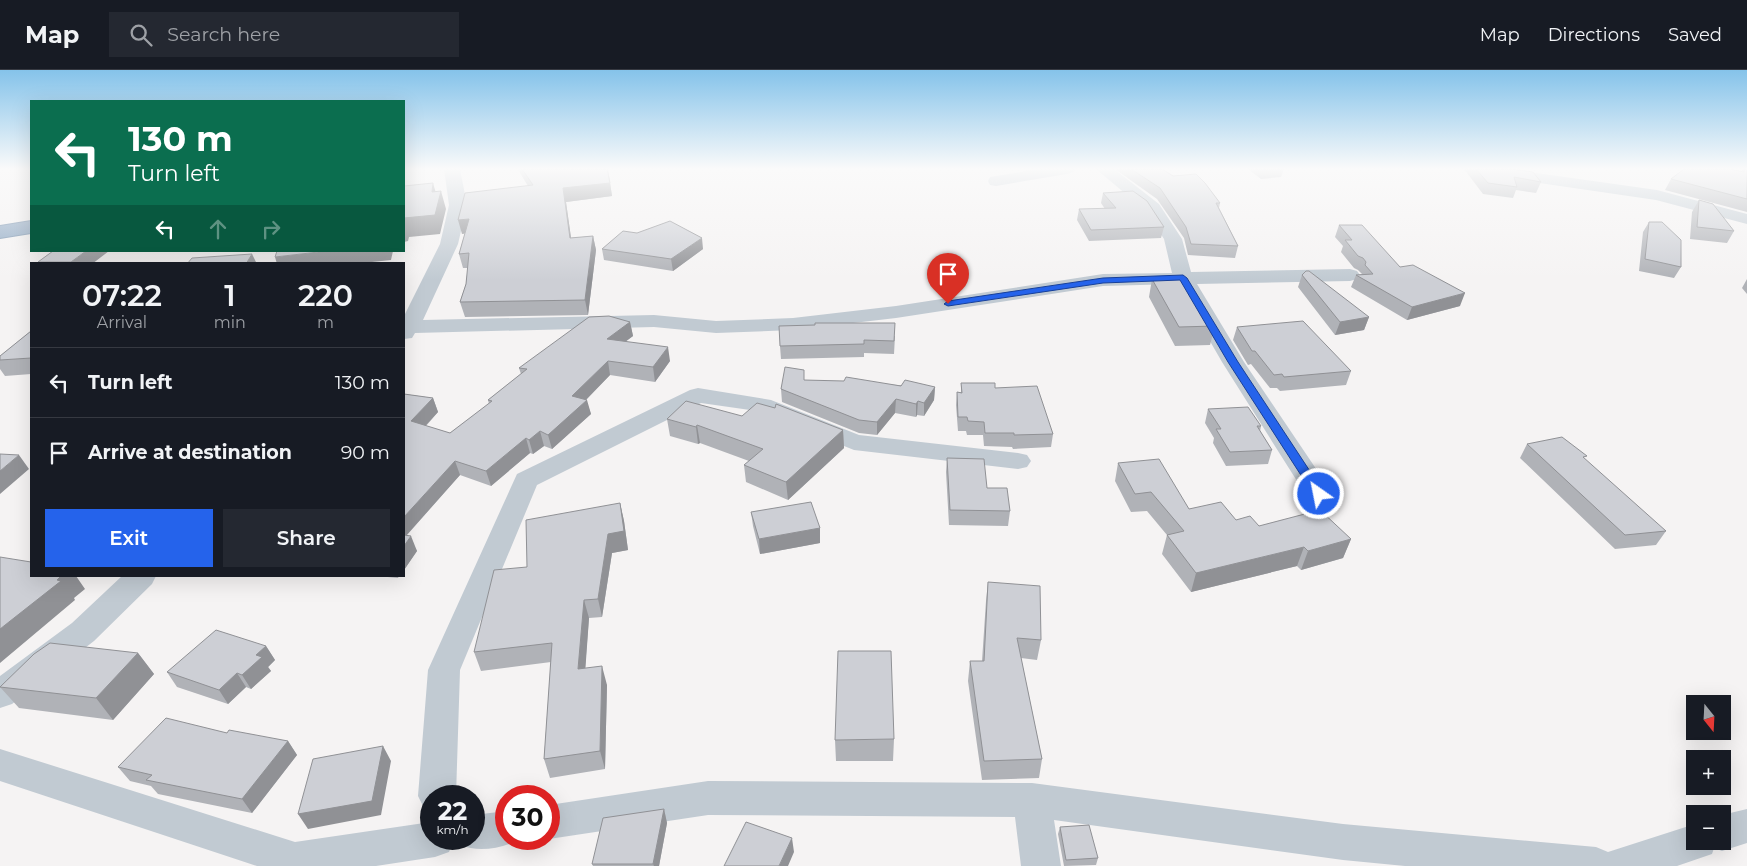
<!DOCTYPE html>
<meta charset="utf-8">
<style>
body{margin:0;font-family:Montserrat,sans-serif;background:#242831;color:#f1f3f6;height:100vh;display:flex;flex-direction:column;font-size:19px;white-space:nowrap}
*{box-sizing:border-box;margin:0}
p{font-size:16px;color:#9ea1a6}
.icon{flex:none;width:28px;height:28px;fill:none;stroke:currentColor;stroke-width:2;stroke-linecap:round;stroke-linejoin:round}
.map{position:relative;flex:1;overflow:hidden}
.side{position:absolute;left:30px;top:192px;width:375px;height:315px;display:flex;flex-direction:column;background:#171b24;border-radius:0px;box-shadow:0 5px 20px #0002}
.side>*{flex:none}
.guide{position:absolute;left:30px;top:30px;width:375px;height:152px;border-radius:0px;box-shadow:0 5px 20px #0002;background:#0b6e4f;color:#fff;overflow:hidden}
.needle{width:32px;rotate:162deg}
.buttons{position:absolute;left:1686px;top:625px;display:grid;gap:10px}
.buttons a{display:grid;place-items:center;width:45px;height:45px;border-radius:0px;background:#171b24;box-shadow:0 5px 20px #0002;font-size:25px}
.speed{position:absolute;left:420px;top:715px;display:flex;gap:10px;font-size:25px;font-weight:700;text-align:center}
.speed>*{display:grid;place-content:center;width:65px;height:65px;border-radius:50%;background:#171b24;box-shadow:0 5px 20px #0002;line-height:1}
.speed small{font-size:12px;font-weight:400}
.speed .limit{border:8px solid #d22;background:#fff;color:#111}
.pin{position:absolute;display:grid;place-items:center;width:42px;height:42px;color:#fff;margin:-51px -21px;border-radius:50% 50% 50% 0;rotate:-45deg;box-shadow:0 0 5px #0007}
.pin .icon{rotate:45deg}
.me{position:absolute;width:55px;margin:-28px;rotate:327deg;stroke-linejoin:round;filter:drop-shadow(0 0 4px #0008)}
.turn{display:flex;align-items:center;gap:18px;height:105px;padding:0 15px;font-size:22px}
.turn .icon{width:65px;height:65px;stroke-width:2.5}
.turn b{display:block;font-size:35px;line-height:42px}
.lanes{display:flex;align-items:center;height:48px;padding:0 15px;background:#0003;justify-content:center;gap:25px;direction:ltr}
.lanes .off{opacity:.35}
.eta{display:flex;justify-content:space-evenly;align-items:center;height:85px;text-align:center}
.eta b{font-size:30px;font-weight:600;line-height:35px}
.cta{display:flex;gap:10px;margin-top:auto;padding:10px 15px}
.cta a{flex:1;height:58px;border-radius:0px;background:#2563eb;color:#fff;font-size:20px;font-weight:600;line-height:58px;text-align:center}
.cta a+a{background:#242831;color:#f1f3f6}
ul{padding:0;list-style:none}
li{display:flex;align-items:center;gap:15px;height:70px;padding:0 15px;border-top:1px solid #363941}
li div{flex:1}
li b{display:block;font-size:19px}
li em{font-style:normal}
header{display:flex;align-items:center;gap:30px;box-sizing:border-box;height:70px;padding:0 25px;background:#171b24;border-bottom:1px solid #363941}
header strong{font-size:24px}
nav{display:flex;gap:28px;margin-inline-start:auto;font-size:18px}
.search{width:350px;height:45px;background:#242831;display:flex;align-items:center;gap:12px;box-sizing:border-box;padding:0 18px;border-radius:0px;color:#9ea1a6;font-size:19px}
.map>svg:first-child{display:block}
</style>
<header>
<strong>Map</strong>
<div class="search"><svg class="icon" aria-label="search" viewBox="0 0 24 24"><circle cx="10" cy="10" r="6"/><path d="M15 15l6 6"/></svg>Search here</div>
<nav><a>Map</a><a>Directions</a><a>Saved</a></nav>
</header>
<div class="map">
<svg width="1747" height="796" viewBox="0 0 1747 796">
<rect width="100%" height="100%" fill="#f5f3f3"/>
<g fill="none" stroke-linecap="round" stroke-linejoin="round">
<g stroke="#7690ad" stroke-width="2">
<path id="highway" d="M31 151V163L0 168V156Z"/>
</g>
<path fill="#c1cad2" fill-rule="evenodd" d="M444 99H460L467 135 458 174 423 250 654 245 716 251 793 248 896 236 1103 204 1172 203 1164 169 1146 141 1096 99H1114L1159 134 1182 169 1191 202 1350 199 1357 201 1360 205 1357 209 1350 211 1197 214 1244 292 1333 424 1329 430 1319 433 1309 430 1222 292 1177 214 1103 216 896 248 793 260 716 263 654 257 415 263 412 268 404 269V246L440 174 449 135Z
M1039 99H1075L1073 102 1067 104 996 116 990 115 988 111 990 107 996 106Z
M1469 99H1509L1657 120 1747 144V154L1656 130 1477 104 1471 102Z
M698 318 771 330 859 365 1018 383 1027 385 1031 391 1027 397 1018 399 854 380 757 341 701 333 537 415 460 600 456 726H431V740L424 738 418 726 428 600 517 404 690 320Z
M122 506H156L152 514 94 571 12 634 0 638V606L72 553Z
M0 679 295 772 431 752V769H454L449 782 435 787 376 796H257L0 711Z
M708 711 1032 713 1343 754 1596 777 1608 782 1695 754V771H1722V745L1747 739V773L1722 781 1714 778 1712 784 1677 796H1405L1343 790 1054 750 1061 796H1021L1015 747 708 745 549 769H548L549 735Z
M506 741V769H520V770C500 778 480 783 460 775L457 769H474V745Z"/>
<use href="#highway" fill="#8ba5c1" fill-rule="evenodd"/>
</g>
<path fill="#b0b2b7" d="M519 99H608L612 126 566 132 571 168 593 166 596 180 588 245 465 247 460 232 466 214 468 198H463L459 184 465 163 462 164 528 116 520 103Z
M1115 99H1162L1220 133 1219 138 1238 176 1235 188 1188 185 1184 168 1157 129Z
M1248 99H1284L1281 107 1261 109Z
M1464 99H1511L1541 112 1536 123 1516 120 1513 128 1483 124Z
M1742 99H1747V142L1665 120 1671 109 1741 102Z
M1103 123 1164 157 1161 168 1089 171 1077 150 1079 139H1105L1101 133Z
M1699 130 1734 161 1727 173 1690 169 1692 142Z
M1649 152 1681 197 1674 208 1639 201 1643 162Z
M1339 155 1400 197 1460 236 1407 250 1351 217 1356 205 1362 204 1358 200 1354 198 1341 182 1343 176 1335 167Z
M637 163 703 179 673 201 604 190 602 179Z
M53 181 92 194H39L38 192Z
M1302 205 1369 247 1364 260 1335 265 1298 217Z
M1152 209 1215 256 1210 275 1175 276 1149 227Z
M1747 209V224L1742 218Z
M630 252 633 266 625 272 670 291 655 312 610 305 586 330 591 344 552 379 544 376 533 384 530 383 491 416 460 405 407 465 417 481 404 500V324L433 328 438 342 426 356 450 363 489 334 488 330 521 304 519 298Z
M1237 257 1351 301 1346 315 1280 321 1277 318H1270L1251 294 1248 295 1233 270Z
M31 261V304L5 306 0 299V286Z
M895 266 894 284 864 283V287L781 289 780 276Z
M804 310 935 317 934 330 924 346 917 345 916 347 895 343 877 365 859 363 782 332 781 319Z
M961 313 995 318 1053 364 1051 377 1013 379 1012 377 984 376 983 365H967L966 361H958L956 335 957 322H961Z
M1208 339 1261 356 1260 361 1272 380 1268 394 1226 396 1213 373 1214 368 1205 353Z
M742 346 843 360 844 378 788 430 746 412 744 395 749 391 700 373 698 374 670 366 667 349Z
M1527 374 1666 461 1656 475 1615 479 1520 388Z
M947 388 987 418 1010 441 1008 456 949 455 946 402Z
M1118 393 1189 439 1236 450 1259 456 1351 469 1343 488 1301 500 1297 496 1191 522 1162 484 1167 465 1147 441 1131 442 1115 411Z
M620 433 624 451 628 480 612 483 602 547 589 548 585 598 607 615 605 699 550 708 544 689 551 592 481 601 474 582 527 497Z
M751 442 820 458V473L760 484 753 456Z
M377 506H399L398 508Z
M988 512 1041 570 1037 590 1021 588 1042 689 1039 708 982 710 968 611 970 591H982L986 531Z
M266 576 275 590 268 597 271 601 251 619 246 617 228 634 177 617 167 602Z
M138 583 154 604 113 650 19 638 0 617Z
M227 663 288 671 297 685 252 743 158 724 151 716 130 711 118 697Z
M894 669 893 691H836L835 670Z
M664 739 667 753 659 796H593L592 794Z
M1060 757 1098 788 1096 795 1064 796 1058 764Z"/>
<path fill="#909195" d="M608 99 612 126 566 132 573 182 570 168 563 118Z
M433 113 438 130 441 121 446 139 440 164 409 167 408 171 404 172V148L432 122Z
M469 149 473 162 462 164 458 150Z
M593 166 596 180 588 245 585 230Z
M702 168 703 179 673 201 671 189Z
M86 181H109L92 194H73L71 192Z
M327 181H393L391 190 353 194H277L275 187Z
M252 184 257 194H246Z
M1465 223 1460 236 1407 250 1412 237Z
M1369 247 1364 260 1335 265 1340 252Z
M630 252 633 266 610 283 607 269Z
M668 277 670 291 655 312 653 297Z
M608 291 610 305 576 340 587 330 591 344 552 379 548 365 572 326Z
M935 317 934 330 924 346V333Z
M433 328 438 342 416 366 411 351Z
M896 329 895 343 877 365V352Z
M918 331 917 345 916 347V334Z
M697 355 700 373 698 374 696 357Z
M843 360 844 378 788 430 786 412Z
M540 361 544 376 533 384 529 370Z
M526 368 530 383 491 416 486 401Z
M19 385 29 399 0 424V401Z
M455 391 460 405 404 468V447Z
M620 433 624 451 628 480 612 483 602 547 598 529 608 464Z
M820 458V473L760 484 759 469Z
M411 466 417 481 404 500V476Z
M1351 469 1343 488 1301 500 1308 481Z
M1304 477 1297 496 1191 522 1196 503Z
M61 506H76L85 519 74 528 75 530 0 593V559Z
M584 530 589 548 584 618 578 599Z
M266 576 275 590 268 597 271 601 251 619 242 605 256 585Z
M138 583 154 604 113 650 96 628Z
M602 596 607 615 605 699 600 681Z
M237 603 246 617 228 634 219 620Z
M288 671 297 685 252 743 242 729Z
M383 676 391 691 381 745 308 759 298 744Z
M664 739 667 753 659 796H654L653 794Z
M792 768 794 782 788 796H779Z"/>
<path fill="#cdcfd5" stroke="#909195" d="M522 99H607L610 113 563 118 570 168 593 166 585 230 460 232 466 214 469 183 459 184 469 149 458 150 465 123 533 115Z
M1131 99H1162L1173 106 1196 104 1205 113 1220 133H1216L1238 176 1191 174 1186 157 1160 118Z
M1476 99H1511L1533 102 1541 112 1514 107 1517 117 1488 113Z
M1684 99H1730L1744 102 1745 99H1747V129L1671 109Z
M433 113 432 122 441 121 435 145 404 148V116Z
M1133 121 1147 131 1164 157 1091 160 1079 139 1116 138 1103 123Z
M1699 130 1713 134 1734 161 1697 157Z
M670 151 702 168 671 189 602 179 623 161 637 163Z
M1649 152H1662L1681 170V197L1645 189Z
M1339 155H1362L1400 197 1413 195 1465 223 1412 237 1356 205 1373 204 1365 195 1366 192 1363 188 1358 186 1345 170H1352Z
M53 181H86L71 192H38Z
M277 181H327L275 187Z
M252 184 246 194H187L192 188Z
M1306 201H1309L1369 247 1340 252 1302 205Z
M1186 208 1215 256 1179 257 1152 209Z
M609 246 630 252 607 269 668 277 653 297 608 291 572 326 587 330 548 365 540 361 529 370 526 368 486 401 455 391 404 447V324L433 328 411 351 450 363 492 331 488 330 527 299 519 298 589 247Z
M1303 251 1351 301 1284 307 1282 304 1274 305 1255 281H1252L1237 257Z
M815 253H895L894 271 864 270V274L780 276 779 256 815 255Z
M31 261V288L0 290V286Z
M785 297 804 300V310L844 311 846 307 901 316 905 310 935 317 924 333 918 331 916 334 896 329 877 352 859 350 781 319Z
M961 313H995V318L1037 316 1053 364 1014 365V363H985L984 352 968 351 967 347H958L957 322 962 323Z
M686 331 742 346 757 333 775 338 776 334 843 360 786 412 744 395 763 379 697 355 696 357 667 349Z
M1248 337 1261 356H1257L1272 380 1230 382 1216 359H1221L1208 339Z
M1562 367 1587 386 1583 387 1666 461 1625 465 1527 374Z
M0 384 19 385 0 401Z
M947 388 984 389 987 418H1007L1010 441 950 440Z
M1159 389 1189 439 1221 432 1236 450 1250 446 1259 456 1320 440 1351 469 1308 481 1304 477 1196 503 1167 465 1184 461 1151 422 1135 424 1118 393Z
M811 432 820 458 759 469 751 442Z
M620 433 624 461 608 464 598 529 584 530 578 599 602 596 600 681 544 689 552 573 474 582 494 500 527 497 526 450Z
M404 465 411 466 404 476Z
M0 487 31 492V506H61L57 510 61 511 0 559Z
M988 512 1040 516 1041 570 1017 568 1042 689 984 691 970 591H984Z
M216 560 266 576 256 585 262 587 242 605 237 603 219 620 167 602Z
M50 573 138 583 96 628 0 617 34 584Z
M838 581H891L894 669 835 670Z
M166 648 227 663 229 660 288 671 242 729 146 710 152 705 118 697Z
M383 676 372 731 298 744 313 689Z
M664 739 653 794H592L603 748Z
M746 752 792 768 779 796H724Z
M1089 755 1098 788 1066 790 1060 757Z"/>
<linearGradient id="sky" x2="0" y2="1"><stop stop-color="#85c3ea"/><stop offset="0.47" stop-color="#fafafa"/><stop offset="1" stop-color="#fafafa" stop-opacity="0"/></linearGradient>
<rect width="1747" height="210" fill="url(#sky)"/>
<path fill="#2563eb" stroke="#184099" d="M1183 205 1187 208 1238 292 1325 424 1323 427H1315L1228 292 1180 210 1103 213 948 236 944 234 948 231 1103 208Z"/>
</svg>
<div class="buttons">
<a><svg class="needle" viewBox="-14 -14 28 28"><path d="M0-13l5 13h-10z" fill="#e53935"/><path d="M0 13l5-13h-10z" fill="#9ea1a6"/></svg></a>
<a>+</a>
<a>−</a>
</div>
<div class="speed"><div>22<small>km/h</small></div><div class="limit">30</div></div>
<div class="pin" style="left:948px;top:234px;background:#d93025"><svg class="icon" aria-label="arrive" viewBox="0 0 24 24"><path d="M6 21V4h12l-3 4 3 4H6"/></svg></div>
<svg class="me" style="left:1319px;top:424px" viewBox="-20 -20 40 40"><circle r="17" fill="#2563eb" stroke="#fff" stroke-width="3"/><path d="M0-11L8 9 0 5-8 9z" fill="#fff"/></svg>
<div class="guide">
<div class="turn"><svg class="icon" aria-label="left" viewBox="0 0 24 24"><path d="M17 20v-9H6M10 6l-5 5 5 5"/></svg><div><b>130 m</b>Turn left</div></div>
<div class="lanes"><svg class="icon" aria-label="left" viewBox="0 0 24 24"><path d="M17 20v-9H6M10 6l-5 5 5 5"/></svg><svg class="icon off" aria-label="ahead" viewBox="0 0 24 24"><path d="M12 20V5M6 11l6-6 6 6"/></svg><svg class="icon off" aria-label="right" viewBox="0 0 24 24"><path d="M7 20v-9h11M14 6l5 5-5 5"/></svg></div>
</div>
<section class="side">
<div class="eta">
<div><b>07:22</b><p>Arrival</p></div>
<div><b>1</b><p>min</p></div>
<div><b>220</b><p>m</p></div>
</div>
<ul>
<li><svg class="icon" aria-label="left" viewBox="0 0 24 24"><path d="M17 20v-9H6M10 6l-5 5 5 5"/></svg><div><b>Turn left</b></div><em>130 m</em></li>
<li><svg class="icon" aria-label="arrive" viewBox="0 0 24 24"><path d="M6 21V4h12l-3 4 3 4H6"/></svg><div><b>Arrive at destination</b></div><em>90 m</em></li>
</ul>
<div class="cta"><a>Exit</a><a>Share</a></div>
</section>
</div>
